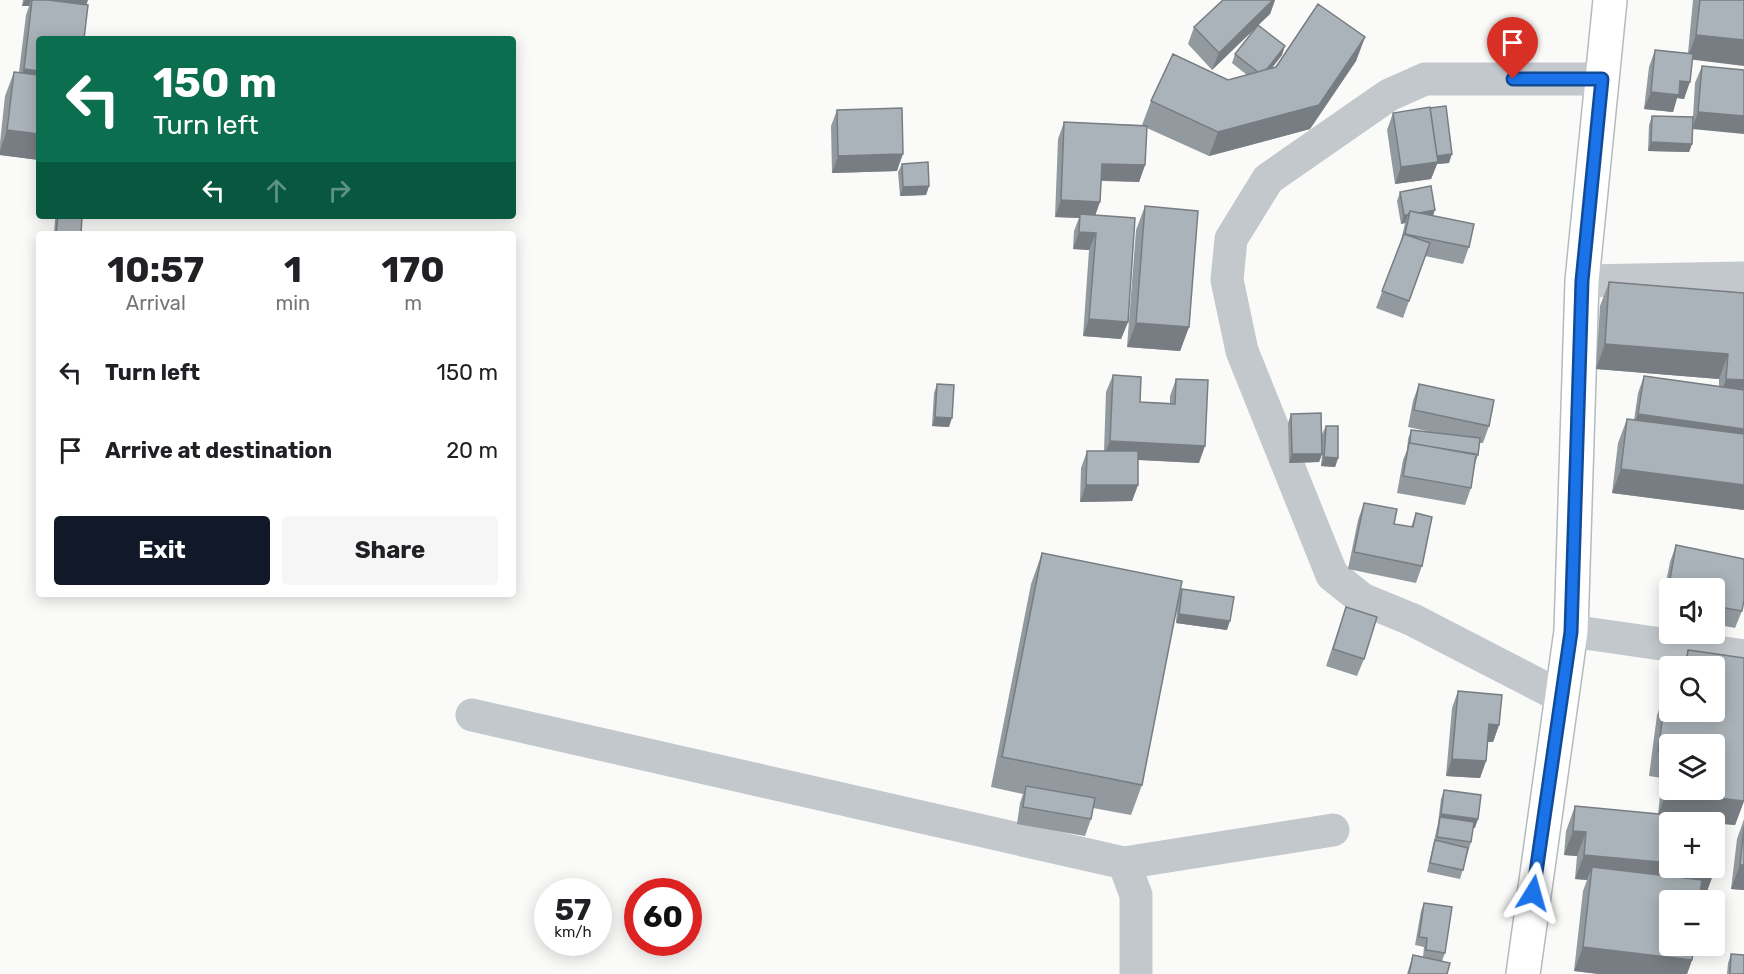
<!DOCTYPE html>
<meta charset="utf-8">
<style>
body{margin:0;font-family:Rubik,sans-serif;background:#f6f6f6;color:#202124;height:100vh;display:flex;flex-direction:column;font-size:22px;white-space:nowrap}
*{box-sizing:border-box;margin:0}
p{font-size:20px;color:#757577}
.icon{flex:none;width:33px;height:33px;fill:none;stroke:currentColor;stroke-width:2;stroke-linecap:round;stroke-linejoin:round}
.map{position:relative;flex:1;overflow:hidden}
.drawer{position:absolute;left:36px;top:231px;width:480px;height:366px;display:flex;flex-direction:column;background:#fff;border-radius:6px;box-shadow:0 3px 15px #0003}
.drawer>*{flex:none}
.top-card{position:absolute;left:36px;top:36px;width:480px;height:183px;border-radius:6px;box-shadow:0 3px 15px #0003;background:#0b6e4f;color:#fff;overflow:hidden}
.buttons{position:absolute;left:1659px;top:578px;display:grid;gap:12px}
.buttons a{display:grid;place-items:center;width:66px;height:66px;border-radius:6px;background:#fff;box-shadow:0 3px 15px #0003;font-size:30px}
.speed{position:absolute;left:534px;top:878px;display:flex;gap:12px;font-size:30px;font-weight:700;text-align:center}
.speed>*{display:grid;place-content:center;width:78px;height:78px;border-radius:50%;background:#fff;box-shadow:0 3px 15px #0003;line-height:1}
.speed small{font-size:15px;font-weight:400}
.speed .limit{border:9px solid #d22;background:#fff;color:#111}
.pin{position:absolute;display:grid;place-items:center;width:51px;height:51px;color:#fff;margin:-62px -26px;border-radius:50% 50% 50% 0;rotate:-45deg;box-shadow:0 0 6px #0007}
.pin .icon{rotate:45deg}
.me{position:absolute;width:66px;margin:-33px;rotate:8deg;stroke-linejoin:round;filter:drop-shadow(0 0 4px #0008)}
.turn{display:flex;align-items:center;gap:21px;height:126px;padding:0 18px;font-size:27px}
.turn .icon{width:78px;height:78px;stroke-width:2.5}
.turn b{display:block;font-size:42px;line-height:51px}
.lanes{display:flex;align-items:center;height:57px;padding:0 18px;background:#0003;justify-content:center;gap:30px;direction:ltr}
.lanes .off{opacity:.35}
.eta{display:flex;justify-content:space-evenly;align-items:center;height:102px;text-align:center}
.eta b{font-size:36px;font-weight:700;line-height:42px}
.action{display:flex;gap:12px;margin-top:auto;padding:12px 18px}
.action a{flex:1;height:69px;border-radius:6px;background:#111827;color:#fff;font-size:24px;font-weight:700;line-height:69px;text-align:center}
.action a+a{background:#f6f6f6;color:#202124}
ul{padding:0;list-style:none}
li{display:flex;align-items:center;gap:18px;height:78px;padding:0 18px}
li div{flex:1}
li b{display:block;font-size:22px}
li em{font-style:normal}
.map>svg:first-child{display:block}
</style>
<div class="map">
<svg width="1744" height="974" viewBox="0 0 1744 974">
<rect width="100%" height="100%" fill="#fafaf8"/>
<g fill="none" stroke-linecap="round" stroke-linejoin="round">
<g stroke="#b5babe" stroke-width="36">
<path id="major" d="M1523 974 1571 631 1582 281 1610 0"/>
</g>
<path stroke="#c3c8cc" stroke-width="33" d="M1582 281 1744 278
M1571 631 1744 656
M1562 697 1413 620 1362 599 1332 575 1242 351 1227 280 1231 239 1268 179 1389 95 1425 79H1602
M472 715 1124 863 1136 895V974
M1124 863 1333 830"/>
<use href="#major" stroke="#fff" stroke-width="33"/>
</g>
<path fill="#929a9f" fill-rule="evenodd" d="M23 0H88L39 39V160L0 155V143L5 96 14 72H19L26 15 29 6H22Z
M1223 0H1275L1270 14 1258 25 1282 55 1272 68 1365 37 1356 61 1310 129 1209 156 1147 128 1145 165 1139 182 1101 181 1095 216 1128 322 1121 339 1083 336 1089 250 1073 249 1074 231 1079 218 1055 217 1058 139 1064 122 1142 125 1151 101 1247 75 1232 63 1235 54 1256 27 1212 70 1188 44 1194 27Z
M1693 0H1744L1692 60 1684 99 1677 98 1673 112 1644 109 1649 67 1655 50 1688 53Z
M1702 66 1744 70 1693 129 1692 144 1689 152 1648 151 1649 125 1652 116 1693 117 1695 83Z
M837 110 897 171 832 173 831 126Z
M1393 113 1449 163 1437 164 1431 179 1395 184 1387 130Z
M902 164 929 186 926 195 900 196 898 172Z
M1400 192 1433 216 1469 247 1463 264 1425 256 1403 318 1376 308 1401 241 1405 223 1401 224 1397 201Z
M1145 206 1189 327 1180 351 1127 347 1136 230Z
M56 216H82L81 234H54L55 220Z
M1609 282 1744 293V510L1612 493 1618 443 1627 419 1634 420 1638 393 1644 376 1719 386V379L1596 369 1600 306Z
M1113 375 1140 402 1170 403V396L1176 379 1199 463 1138 460V485L1132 501 1080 502 1081 468 1087 451H1104L1106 392Z
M937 384 949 427 932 426 934 393Z
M1419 384 1489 426 1483 443H1480L1478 455 1475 464 1471 488 1465 505 1397 493 1403 460 1407 450 1408 439 1411 430 1431 432 1408 427 1413 401Z
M1291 414 1322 451V434L1326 426 1338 458 1335 467 1321 466 1322 454 1319 462 1289 463 1288 423Z
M1364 503 1394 524 1411 527 1416 513 1422 566 1416 583 1348 569 1358 520Z
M1676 545 1742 611 1735 628 1714 624V588H1670V615L1660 613 1670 562Z
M1042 553 1180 594 1182 589 1227 630 1176 623 1177 606 1142 785 1131 815 1093 808 1091 819 1085 836 1017 824 1020 803 1023 794 991 787 1031 584Z
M1346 607 1364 659 1357 676 1326 666Z
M1688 650 1744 658V801L1735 825 1720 824 1716 867 1707 891H1701L1699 900H1670V945H1694L1692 960 1687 974H1599L1574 971 1583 891 1587 880 1575 879 1577 856 1564 855 1566 831 1575 806 1658 814 1662 778 1649 776 1657 715 1666 691H1670V711H1714V666H1683ZM1670 744H1714V789H1670ZM1670 822H1714V867H1670Z
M1458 691 1499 725 1493 742H1488L1486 761 1480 778 1446 776 1452 708Z
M1444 790 1475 828H1473L1471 842 1460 879 1427 872 1438 823 1441 799Z
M1744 819V890L1731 889 1737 839Z
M1424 903 1445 953 1442 961 1447 974H1407L1413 955 1423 957 1424 947 1415 945 1421 911Z
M1731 954 1744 974H1727L1728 963Z"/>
<path fill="#777d82" d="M25 0H31L29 6H22Z
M32 0H88L84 12Z
M1273 0H1275L1270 14 1212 70 1219 53Z
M1696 35 1744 40V66L1687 59Z
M1365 37 1356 61 1310 129 1209 156 1218 132Z
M1285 46 1282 55 1259 84 1262 76Z
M24 69 39 71V88L18 86Z
M1680 81 1690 82 1684 99 1677 98 1673 112 1644 109 1651 92Z
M1698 112 1744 116V134L1692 129Z
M7 130 39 134V160L0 155V151Z
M1651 142 1692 144 1689 152 1648 151Z
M903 154 897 171 832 173 838 156Z
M1452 154 1449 163 1437 164 1431 179 1395 184 1401 167 1433 156Z
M1102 164 1145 165 1139 182 1095 180Z
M929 186 926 195 900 196 903 187Z
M1061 200 1100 202 1094 219 1080 214 1079 218 1055 217Z
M1435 210 1432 219 1409 215Z
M1404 215H1408L1405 223 1401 224Z
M1079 232 1096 233 1089 250 1073 249Z
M1089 319 1128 322 1121 339 1083 336Z
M1136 323 1189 327 1180 351 1127 347Z
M1605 344 1728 354 1719 379 1596 369Z
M1726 379 1744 380V405L1718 403Z
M1638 414 1744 429V447L1632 431Z
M935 417 952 418 949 427 932 426Z
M1110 441 1205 446 1199 463 1103 458Z
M1292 454H1322L1319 462 1289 463Z
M1324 457 1338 458 1335 467 1321 466Z
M1621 469 1744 485V510L1612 493Z
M1086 485H1138L1132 501 1080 502Z
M1179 614 1230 621 1227 630 1176 623Z
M1489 724 1499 725 1493 742 1483 741Z
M1452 759 1486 761 1480 778 1446 776Z
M1666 792 1744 801 1735 825 1658 816Z
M1441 814 1478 819 1475 828 1439 823 1440 817 1438 823Z
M1573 831 1586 832 1577 856 1564 855Z
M1584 855 1670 863V867H1716L1707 891 1591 881 1592 867 1587 880 1575 879Z
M1740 865H1744V890L1731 889Z
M1583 947 1692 960 1687 974H1599L1574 971Z"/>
<path fill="#aab3b9" stroke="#777d82" stroke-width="1.5" d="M32 0H48L88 5 84 39H39V71L24 69Z
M1223 0H1273L1219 53 1194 27Z
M1700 0H1744V40L1696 35Z
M1318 4 1365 37 1319 105 1218 132 1151 101 1173 54 1228 80 1276 67Z
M1258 25 1285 46 1267 69 1258 72 1235 54Z
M1655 50 1693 54 1690 82 1680 81 1679 95 1651 92Z
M1702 66 1744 70V116L1698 112Z
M14 72 39 75V134L7 130Z
M1446 106 1452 154 1437 156 1430 108Z
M1430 107 1438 162 1401 167 1393 113Z
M902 108 903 154 838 156 837 110Z
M1652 116 1693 117 1692 144 1651 142Z
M1064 122 1147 126 1145 165 1102 164 1100 202 1061 200Z
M928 162 929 186 903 187 902 164Z
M1431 186 1435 210 1419 213 1410 211 1408 215H1404L1400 192Z
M1145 206 1198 211 1189 327 1136 323Z
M1410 211 1474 224 1469 247 1405 234Z
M1080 214 1135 218 1128 322 1089 319 1096 233 1079 232Z
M58 216H82L81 234H56Z
M1404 234 1430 243 1409 301 1382 291Z
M1609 282 1744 293V380L1726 379 1728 354 1605 344Z
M1113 375 1141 377 1140 402 1175 404 1176 379 1208 380 1205 446 1110 441Z
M1644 376 1744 390V429L1638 414Z
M937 384 954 385 952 418 935 417Z
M1419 384 1494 400 1489 426 1414 410Z
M1321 413 1322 454H1292L1291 414Z
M1627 419 1744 434V485L1621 469Z
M1326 426H1338V458L1324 457Z
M1411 430 1480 438 1478 455 1410 443Z
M1409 443 1476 454 1471 488 1403 476Z
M1087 451H1138V485H1086Z
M1364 503 1397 509 1394 524 1413 527 1416 513 1432 517 1422 566 1354 552Z
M1676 545 1744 559V600L1742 611 1714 606V588H1670V597L1667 596Z
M1042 553 1182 581 1142 785 1002 757Z
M1182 589 1234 597 1230 621 1179 614Z
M1346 607 1377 617 1364 659 1333 649Z
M1688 650 1744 658V801L1666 792 1670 768V789H1714V744H1670V754L1658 752 1666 691H1670V711H1714V666H1686Z
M1458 691 1502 695 1499 725 1489 724 1486 761 1452 759Z
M1026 786 1095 798 1091 819 1023 807Z
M1444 790 1481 795 1478 819 1441 814Z
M1575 806 1721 820 1716 867H1714V822H1670V863L1584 855 1586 832 1573 831Z
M1440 817 1474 822 1471 842 1437 837Z
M1744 827V865H1740Z
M1435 840 1468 848 1463 870 1430 863Z
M1592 867 1702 880 1699 900H1670V945H1694L1692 960 1583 947Z
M1424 903 1452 907 1445 953 1426 950 1427 938 1419 937Z
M1731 954 1744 955V974H1730Z
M1413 955 1450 963 1447 974H1409Z"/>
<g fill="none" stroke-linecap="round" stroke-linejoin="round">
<g stroke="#114b97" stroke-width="15">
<path id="route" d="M1513 79H1602L1582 281 1571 632 1533 893"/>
</g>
<use href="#route" stroke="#1a73e8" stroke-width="10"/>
</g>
</svg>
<div class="buttons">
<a><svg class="icon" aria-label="sound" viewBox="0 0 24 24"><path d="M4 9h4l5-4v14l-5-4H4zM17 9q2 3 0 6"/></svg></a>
<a><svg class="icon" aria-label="search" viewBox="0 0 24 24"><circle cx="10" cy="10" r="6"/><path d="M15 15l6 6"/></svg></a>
<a><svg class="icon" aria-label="layers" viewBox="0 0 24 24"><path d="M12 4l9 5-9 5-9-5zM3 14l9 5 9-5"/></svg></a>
<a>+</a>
<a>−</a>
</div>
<div class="speed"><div>57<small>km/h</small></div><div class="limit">60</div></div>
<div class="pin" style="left:1513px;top:79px;background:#d93025"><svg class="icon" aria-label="arrive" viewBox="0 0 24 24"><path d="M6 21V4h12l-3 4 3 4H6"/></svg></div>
<svg class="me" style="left:1533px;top:893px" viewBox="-20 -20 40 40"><path d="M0-17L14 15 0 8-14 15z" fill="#1a73e8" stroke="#fff" stroke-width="4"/></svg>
<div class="top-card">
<div class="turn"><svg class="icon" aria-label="left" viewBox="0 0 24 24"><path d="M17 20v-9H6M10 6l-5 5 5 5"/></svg><div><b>150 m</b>Turn left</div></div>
<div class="lanes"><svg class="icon" aria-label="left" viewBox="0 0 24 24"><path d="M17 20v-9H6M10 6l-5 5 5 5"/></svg><svg class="icon off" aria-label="ahead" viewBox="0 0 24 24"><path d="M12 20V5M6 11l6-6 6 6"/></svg><svg class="icon off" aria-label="right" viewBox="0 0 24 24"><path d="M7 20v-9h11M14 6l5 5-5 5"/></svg></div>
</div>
<section class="drawer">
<div class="eta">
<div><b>10:57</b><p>Arrival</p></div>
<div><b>1</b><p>min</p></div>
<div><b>170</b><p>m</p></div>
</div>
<ul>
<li><svg class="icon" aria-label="left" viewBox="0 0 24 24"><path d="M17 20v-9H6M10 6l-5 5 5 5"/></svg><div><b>Turn left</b></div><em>150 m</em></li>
<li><svg class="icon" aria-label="arrive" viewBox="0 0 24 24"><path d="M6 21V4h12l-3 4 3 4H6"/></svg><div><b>Arrive at destination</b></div><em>20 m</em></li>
</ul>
<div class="action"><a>Exit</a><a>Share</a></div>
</section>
</div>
